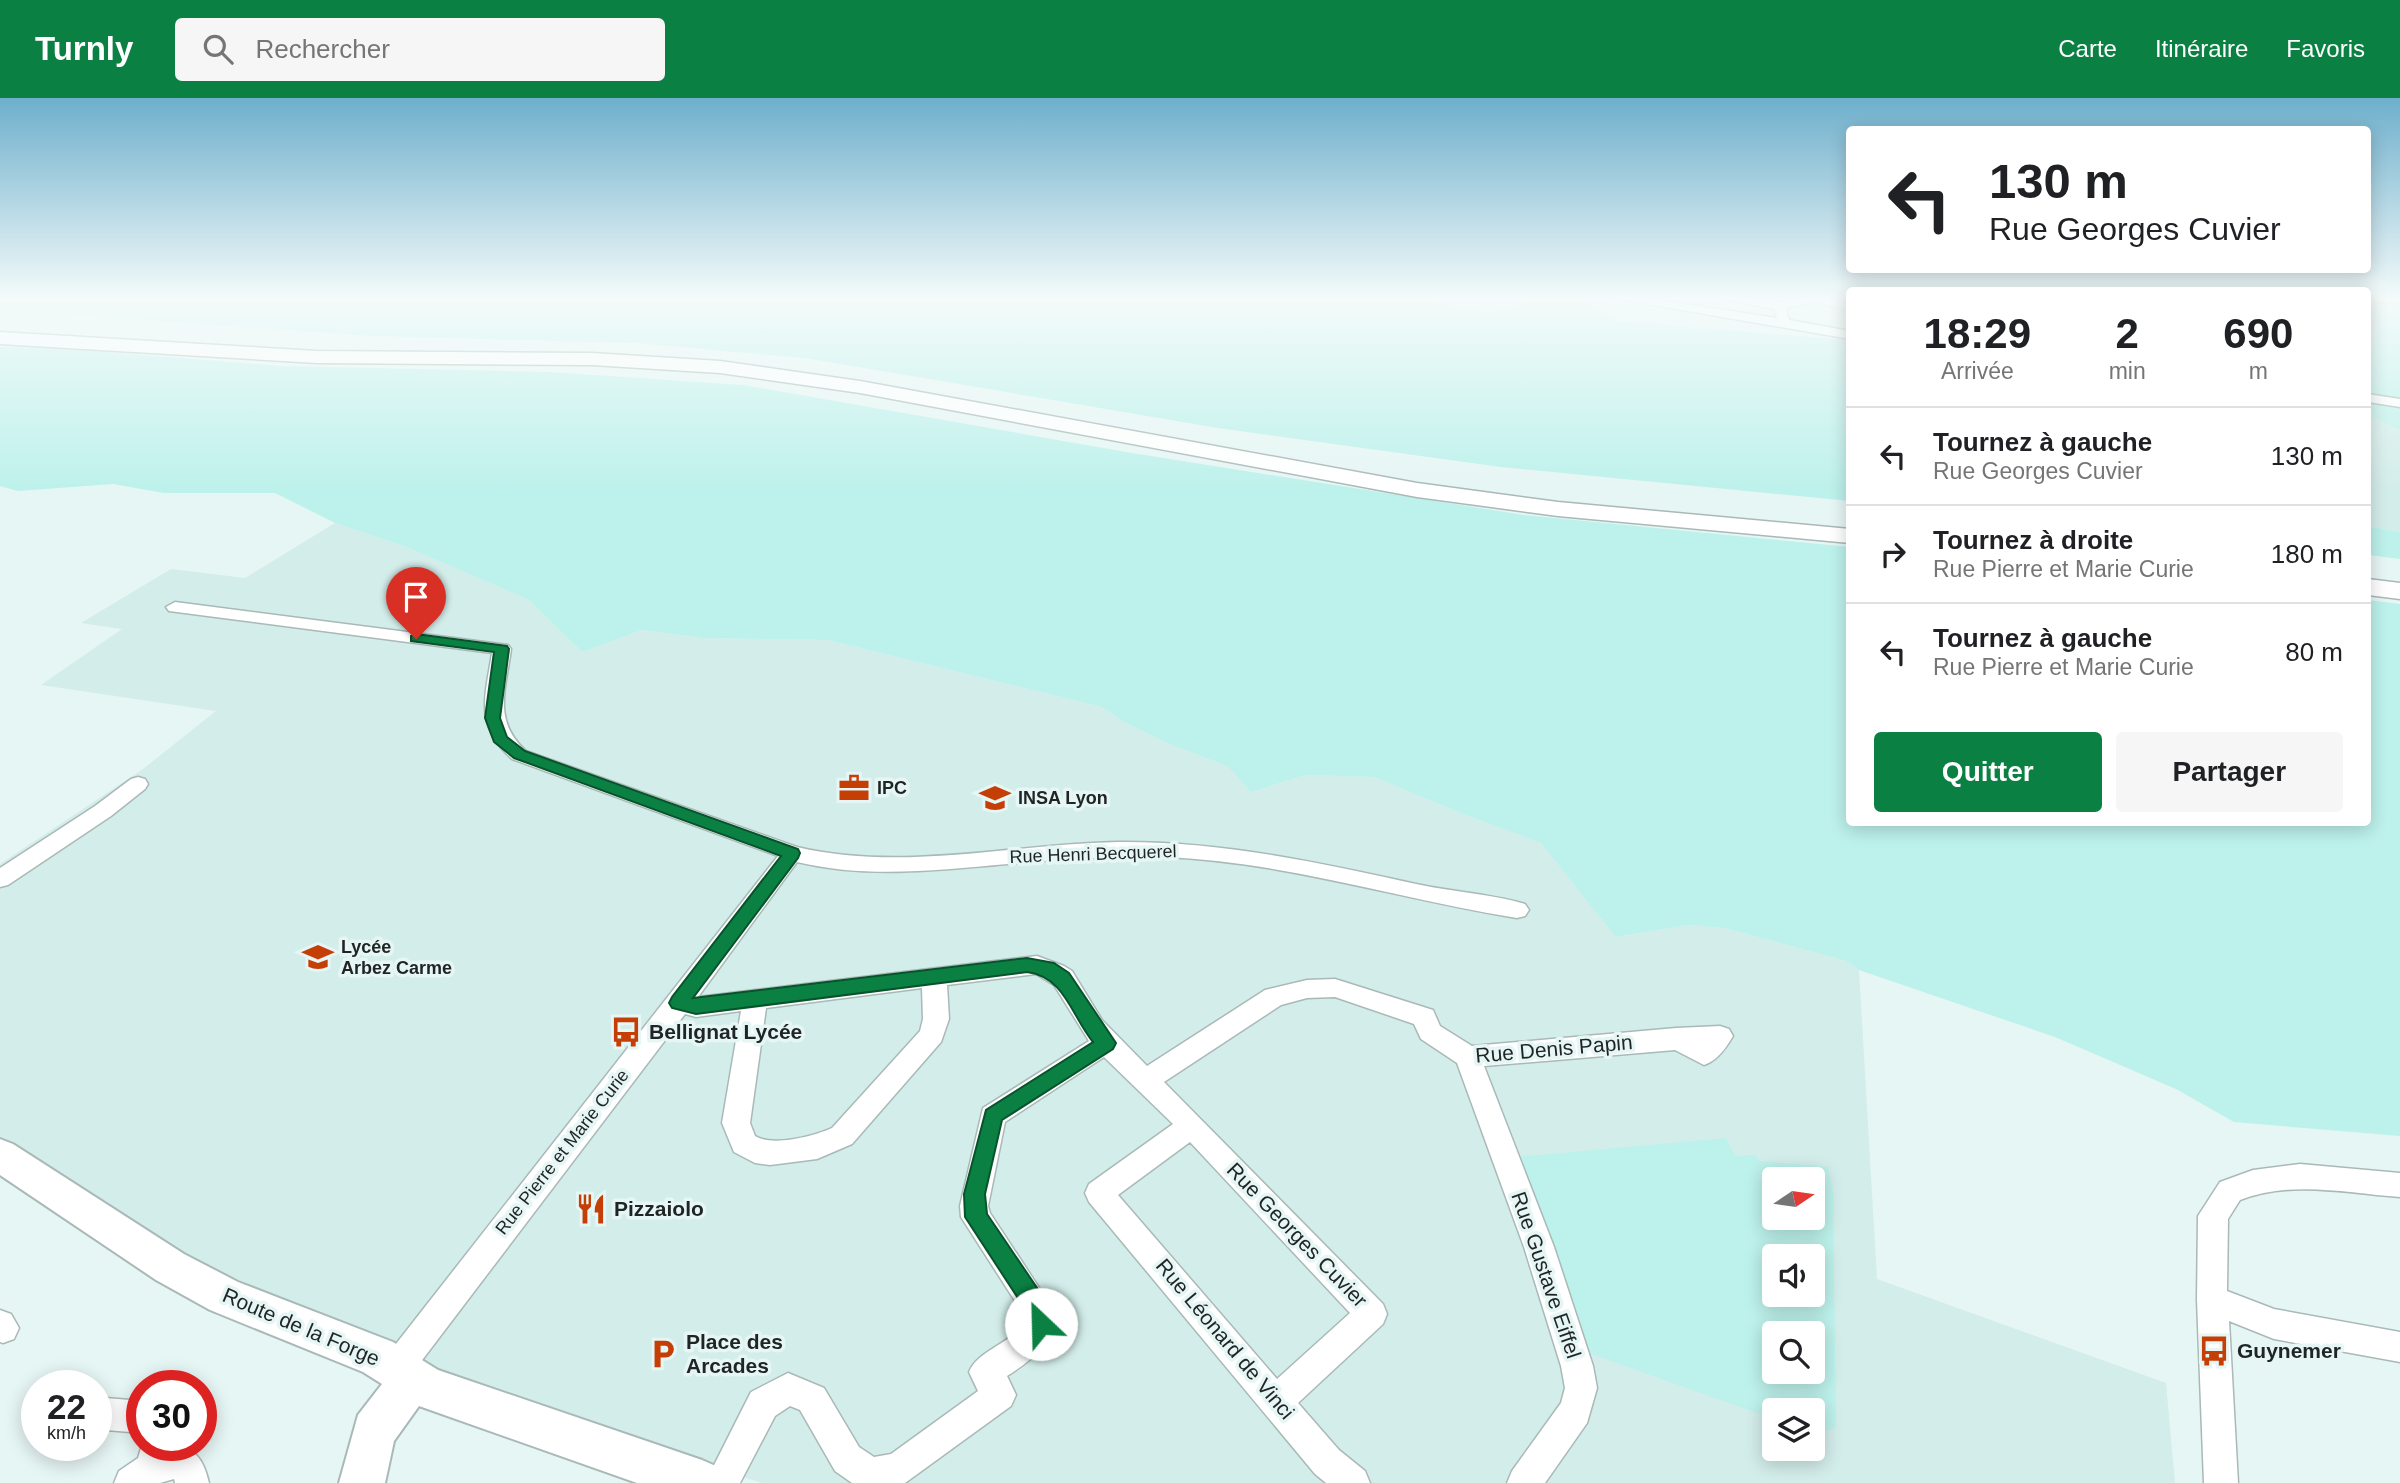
<!DOCTYPE html>
<html lang="fr">
<meta charset="utf-8">
<style>
body{margin:0;font-family:Arial,sans-serif;background:#f6f6f6;color:#202124;height:100vh;display:flex;flex-direction:column;font-size:26px;white-space:nowrap}
*{box-sizing:border-box;margin:0}
p{font-size:23px;color:#757577}
.icon{flex:none;width:38px;height:38px;fill:none;stroke:currentColor;stroke-width:2;stroke-linecap:round;stroke-linejoin:round}
.map{position:relative;flex:1;overflow:hidden}
.details{position:absolute;left:1846px;top:189px;width:525px;height:539px;display:flex;flex-direction:column;background:#fff;border-radius:7px;box-shadow:0 4px 18px #0003}
.details>*{flex:none}
.banner{position:absolute;left:1846px;top:28px;width:525px;height:147px;border-radius:7px;box-shadow:0 4px 18px #0003;background:#fff;color:#202124;overflow:hidden}
.needle{width:46px;rotate:77deg}
.tools{position:absolute;left:1762px;top:1069px;display:grid;gap:14px}
.tools a{display:grid;place-items:center;width:63px;height:63px;border-radius:7px;background:#fff;box-shadow:0 4px 18px #0003;font-size:35px}
.speed{position:absolute;left:21px;top:1272px;display:flex;gap:14px;font-size:35px;font-weight:700;text-align:center}
.speed>*{display:grid;place-content:center;width:91px;height:91px;border-radius:50%;background:#fff;box-shadow:0 4px 18px #0003;line-height:1}
.speed small{font-size:18px;font-weight:400}
.speed .limit{border:10px solid #d22;background:#fff;color:#111}
.pin{position:absolute;display:grid;place-items:center;width:60px;height:60px;color:#fff;margin:-72px -30px;border-radius:50% 50% 50% 0;rotate:-45deg;box-shadow:0 0 7px #0007}
.pin .icon{rotate:45deg}
.me{position:absolute;width:77px;margin:-38px;rotate:336deg;stroke-linejoin:round;filter:drop-shadow(0 0 5px #0008)}
.turn{display:flex;align-items:center;gap:24px;height:147px;padding:0 28px;font-size:32px}
.turn .icon{width:91px;height:91px;stroke-width:2.5}
.turn b{display:block;font-size:49px;line-height:60px}
.eta{display:flex;justify-content:space-evenly;align-items:center;height:119px;text-align:center}
.eta b{font-size:42px;font-weight:600;line-height:49px}
.action{display:flex;gap:14px;margin-top:auto;padding:14px 28px}
.action a{flex:1;height:80px;border-radius:7px;background:#0b8043;color:#fff;font-size:28px;font-weight:600;line-height:80px;text-align:center}
.action a+a{background:#f6f6f6;color:#202124}
ul{padding:0;list-style:none}
li{display:flex;align-items:center;gap:21px;height:98px;padding:0 28px;border-top:2px solid #e0e0e0}
li div{flex:1}
li b{display:block;font-size:26px}
li em{font-style:normal}
header{display:flex;align-items:center;gap:42px;box-sizing:border-box;height:98px;padding:0 35px;background:#0b8043;color:#fff}
header strong{font-size:33px}
nav{display:flex;gap:38px;margin-inline-start:auto;font-size:24px}
.search{width:490px;height:63px;background:#f6f6f6;display:flex;align-items:center;gap:18px;box-sizing:border-box;padding:0 24px;border-radius:7px;color:#757577;font-size:26px}
.map>svg:first-child{display:block}
</style>
<header>
<strong>Turnly</strong>
<div class="search"><svg class="icon" aria-label="search" viewBox="0 0 24 24"><circle cx="10" cy="10" r="6"/><path d="M15 15l6 6"/></svg>Rechercher</div>
<nav><a>Carte</a><a>Itinéraire</a><a>Favoris</a></nav>
</header>
<div class="map">
<svg width="2400" height="1385" viewBox="0 0 2400 1385">
<rect width="100%" height="100%" fill="#e6f6f4"/>
<path fill="#d3edea" fill-rule="evenodd" d="M2368 318 2400 332V434L2368 428Z
M335 425 409 450 529 502 582 554 642 532 702 540 828 542 1102 609 1122 623 1167 645 1227 668 1251 694 1305 677 1374 679 1463 716 1541 745 1617 839 1688 827 1725 830 1846 863 1859 872 1877 1181 2166 1285 2175 1385H762L401 1272 0 1078V766L143 671 216 613 41 587 122 531 81 525 171 471 245 480ZM1774 1082H1813V1120H1774ZM1774 1158H1813V1197H1774ZM1774 1236H1813V1274H1774ZM1774 1312H1813V1351H1774Z"/>
<path fill="#bdf1eb" fill-rule="evenodd" d="M0 199H1417L1490 217 1536 199H1582L1615 223 1850 242V403L1501 369 1218 330 805 260 634 245 372 238 70 217 0 215Z
M2368 199H2400V332L2368 318Z
M0 249 56 250 282 268 549 274 743 287 1132 355 1524 417 1850 449V724H2368V502L2400 506V1038L2234 1024 2176 991 2055 939 1859 872 1846 863 1725 830 1688 827 1616 839 1541 745 1463 716 1374 679 1305 677 1251 694 1227 668 1167 645 1122 623 1102 609 828 542 702 540 642 532 582 554 529 502 409 450 335 425 275 395H164L113 386 18 393 0 388Z
M2368 428 2400 434V461L2368 457Z
M1726 1040 1735 1058 1755 1057 1760 1063 1828 1069 1833 1094 1836 1330 1816 1336 1813 1335V1312H1774V1321L1591 1256 1515 1059ZM1774 1082H1813V1120H1774ZM1774 1158H1813V1197H1774ZM1774 1236H1813V1274H1774Z"/>
<g fill="none" stroke-linecap="round" stroke-linejoin="round">
<g stroke="#a9b9b7" stroke-width="3">
<path id="minor" d="M1607 199H1638L1777 220 1774 211 1713 199H1745L1779 204 1799 199H1822L1850 206V213L1814 204 1786 210 1789 222 1850 233V241Z
M2368 296 2400 301V309L2368 304Z
M175 504 508 547 511 551C506 591 492 622 526 653L797 749C902 774 1011 746 1118 744 1222 743 1321 765 1421 787 1455 794 1492 796 1525 806L1529 812 1525 818 1517 820C1399 801 1282 763 1162 759 1111 758 1059 761 1008 766 937 772 868 781 797 764L698 899 1037 858 1064 868 1072 873 1102 922 1147 968 1265 892 1307 882 1335 881 1433 912 1440 928 1472 948 1676 930 1720 928 1729 931 1733 938C1726 950 1717 963 1704 967L1675 952 1484 968 1554 1149 1593 1268 1597 1290 1587 1325 1545 1385H1507L1512 1373 1561 1305 1565 1290 1561 1268 1524 1149 1457 965 1421 941 1414 926 1335 899 1307 900 1281 907 1164 984 1383 1206 1387 1216 1383 1226 1298 1305 1339 1352 1365 1373 1370 1385H1326L1315 1376 1089 1104 1085 1095 1089 1086 1173 1026 1104 959 1005 1024 988 1108 990 1115 1055 1214C1053 1246 1032 1262 1007 1278L1016 1297 1011 1308 905 1385H852L835 1373 800 1312 790 1308 775 1318 740 1385H705L751 1294 788 1275 824 1290 859 1349 874 1359 891 1356 978 1293 969 1274C979 1249 1022 1244 1024 1217L961 1119 960 1108 983 1010 1089 943 1054 887 1036 876 947 887 949 921 941 944 852 1046 817 1061 770 1067 755 1065 734 1054 722 1025 741 913 696 919 685 916 407 1282 396 1287 385 1282 380 1271 385 1260 778 758 512 661C474 627 485 600 492 555L169 513 166 509ZM922 890 923 921 920 933 832 1030C814 1038 773 1049 755 1038L750 1025 766 910ZM1190 1044 1350 1215 1277 1281 1118 1097Z
M138 679 145 681 148 686 145 691 111 718 8 787 0 789V770L95 708 131 681Z
M2300 1066 2400 1075V1099C2347 1095 2291 1082 2240 1102L2228 1121 2227 1193 2274 1211 2400 1234V1264L2274 1241 2229 1223 2238 1385H2204L2197 1202 2198 1118 2220 1084 2253 1072Z
M0 1212 11 1216 19 1230 14 1241 3 1245 0 1244Z
M106 1300 142 1303V1335L106 1332 96 1328V1304Z
M142 1347C177 1352 199 1339 209 1385H175L174 1381 160 1385H114L119 1373 138 1360Z"/>
</g>
<g stroke="#a9b9b7" stroke-width="4">
<path id="major" d="M0 1041 13 1046 184 1156 238 1184 393 1244 438 1272 702 1362 718 1369 725 1385H637L419 1308 394 1343 385 1385H339L358 1317 382 1286 363 1274 210 1212 156 1182 0 1077Z"/>
</g>
<g stroke="#a9b9b7" stroke-width="3">
<path id="highway" d="M0 234 317 253 592 255 720 263 860 283 1417 385 1558 404 1850 431V445L1558 418 1417 399 860 295 720 275 592 267 317 265 0 246Z
M2368 481 2400 485V501L2368 497Z"/>
</g>
<use href="#minor" fill="#fff" fill-rule="evenodd"/>
<use href="#major" fill="#fff" fill-rule="evenodd"/>
<use href="#highway" fill="#fff" fill-rule="evenodd"/>
</g>
<linearGradient id="sky" x2="0" y2="1"><stop stop-color="#6eafcc"/><stop offset="0.51" stop-color="#f4fbfa"/><stop offset="1" stop-color="#f4fbfa" stop-opacity="0"/></linearGradient>
<rect width="2400" height="393" fill="url(#sky)"/>
<path fill="#0b8043" stroke="#07532c" stroke-width="2" d="M416 536 507 548 509 551 500 620 507 639 525 653 798 751 800 755 798 760 693 900 1027 860 1054 865 1069 875 1116 945 1113 951 1002 1022 985 1096 987 1116 1048 1206 1053 1226 1049 1234 1041 1237 1033 1234 1029 1217 965 1119 964 1096 986 1012 1093 944C1071 917 1065 879 1027 874L696 916 672 910 669 905 672 899 781 758 514 660 494 644 485 620 494 554 411 543V538Z"/>
<defs>
<g id="office-bare" transform="scale(2.415)"><path d="M-6-3h4V-5.5h4V-3h4V5H-6ZM-1-4.5V-3h2v-1.5ZM-6 0V1H6V0Z" fill="#c53e06" stroke="#e6f6f4" stroke-width="2.5" paint-order="stroke"/></g>
<g id="university-bare" transform="scale(2.415)"><path d="M0-5L7-2L0 1L-7-2ZM-4 1L0 2.5L4 1V4Q0 6-4 4Z" fill="#c53e06" stroke="#e6f6f4" stroke-width="2.5" paint-order="stroke"/></g>
<g id="school-bare" transform="scale(2.415)"><path d="M0-5L7-2L0 1L-7-2ZM-4 1L0 2.5L4 1V4Q0 6-4 4Z" fill="#c53e06" stroke="#e6f6f4" stroke-width="2.5" paint-order="stroke"/></g>
<g id="bus-bare" transform="scale(2.415)"><path d="M-5-6H5V4H4V6H2V4H-2V6H-4V4H-5ZM-3.5-4V0h7V-4ZM-3.5 1.2v1.5H-2V1.2ZM2 1.2v1.5H3.5V1.2Z" fill="#c53e06" stroke="#e6f6f4" stroke-width="2.5" paint-order="stroke"/></g>
<g id="restaurant-bare" transform="scale(2.415)"><path d="M-5-6h1v4h1v-4h1v4h1v-4h1v5L-1.5 .5V6h-2V.5L-5-1ZM5-6V6H3V1.5H1.5Q1.5-4 5-6Z" fill="#c53e06" stroke="#e6f6f4" stroke-width="2.5" paint-order="stroke"/></g>
<g id="parking-bare" transform="scale(2.415)"><path d="M-3.5-5.5H1a3.5 3.5 0 0 1 0 7H-1V5.5H-3.5ZM-1-3.4V-.6H.8a1.4 1.4 0 0 0 0-2.8Z" fill="#c53e06" stroke="#e6f6f4" stroke-width="2.5" paint-order="stroke"/></g>
</defs>
<g fill-rule="evenodd">
<use href="#office-bare" x="854" y="690"/>
<use href="#university-bare" x="995" y="700"/>
<use href="#school-bare" x="318" y="859"/>
<use href="#bus-bare" x="626" y="934"/>
<use href="#restaurant-bare" x="591" y="1111"/>
<use href="#bus-bare" x="2214" y="1253"/>
<use href="#parking-bare" x="663" y="1256"/>
</g>
<g text-anchor="middle" stroke-width="7" stroke-linejoin="round" paint-order="stroke">
<g font-size="18" font-weight="bold" fill="#1f2424" stroke="#e6f6f4" text-anchor="start">
<text x="877" y="696">IPC</text>
<text x="1018" y="706">INSA Lyon</text>
<text x="341" y="855">Lycée<tspan x="341" dy="21">Arbez Carme</tspan></text>
</g>
<g font-size="18" fill="#1f2424" stroke="#e6f6f4">
<text transform="translate(1093 756) rotate(-2)" y="6">Rue Henri Becquerel</text>
<text transform="translate(562 1054) rotate(-52)" y="6">Rue Pierre et Marie Curie</text>
</g>
<g font-size="21" font-weight="bold" fill="#1f2424" stroke="#e6f6f4" text-anchor="start">
<text x="649" y="941">Bellignat Lycée</text>
<text x="614" y="1118">Pizzaiolo</text>
<text x="686" y="1251">Place des<tspan x="686" dy="24">Arcades</tspan></text>
<text x="2237" y="1260">Guynemer</text>
</g>
<g font-size="21" fill="#1f2424" stroke="#e6f6f4">
<text transform="translate(1554 951) rotate(-5)" y="7">Rue Denis Papin</text>
<text transform="translate(1297 1137) rotate(46)" y="7">Rue Georges Cuvier</text>
<text transform="translate(1546 1177) rotate(71)" y="7">Rue Gustave Eiffel</text>
<text transform="translate(301 1229) rotate(23)" y="7">Route de la Forge</text>
<text transform="translate(1225 1241) rotate(50)" y="7">Rue Léonard de Vinci</text>
</g>
</g>
</svg>
<div class="tools">
<a><svg class="needle" viewBox="-14 -14 28 28"><path d="M0-13l5 13h-10z" fill="#e53935"/><path d="M0 13l5-13h-10z" fill="#757577"/></svg></a>
<a><svg class="icon" aria-label="sound" viewBox="0 0 24 24"><path d="M4 9h4l5-4v14l-5-4H4zM17 9q2 3 0 6"/></svg></a>
<a><svg class="icon" aria-label="search" viewBox="0 0 24 24"><circle cx="10" cy="10" r="6"/><path d="M15 15l6 6"/></svg></a>
<a><svg class="icon" aria-label="layers" viewBox="0 0 24 24"><path d="M12 4l9 5-9 5-9-5zM3 14l9 5 9-5"/></svg></a>
</div>
<div class="speed"><div>22<small>km/h</small></div><div class="limit">30</div></div>
<div class="pin" style="left:416px;top:541px;background:#d93025"><svg class="icon" aria-label="arrive" viewBox="0 0 24 24"><path d="M6 21V4h12l-3 4 3 4H6"/></svg></div>
<svg class="me" style="left:1041px;top:1226px" viewBox="-20 -20 40 40"><circle r="19" fill="#fff"/><path d="M0-13L10 11 0 6-10 11z" fill="#0b8043"/></svg>
<div class="banner">
<div class="turn"><svg class="icon" aria-label="left" viewBox="0 0 24 24"><path d="M17 20v-9H6M10 6l-5 5 5 5"/></svg><div><b>130 m</b>Rue Georges Cuvier</div></div>
</div>
<section class="details">
<div class="eta">
<div><b>18:29</b><p>Arrivée</p></div>
<div><b>2</b><p>min</p></div>
<div><b>690</b><p>m</p></div>
</div>
<ul>
<li><svg class="icon" aria-label="left" viewBox="0 0 24 24"><path d="M17 20v-9H6M10 6l-5 5 5 5"/></svg><div><b>Tournez à gauche</b><p>Rue Georges Cuvier</p></div><em>130 m</em></li>
<li><svg class="icon" aria-label="right" viewBox="0 0 24 24"><path d="M7 20v-9h11M14 6l5 5-5 5"/></svg><div><b>Tournez à droite</b><p>Rue Pierre et Marie Curie</p></div><em>180 m</em></li>
<li><svg class="icon" aria-label="left" viewBox="0 0 24 24"><path d="M17 20v-9H6M10 6l-5 5 5 5"/></svg><div><b>Tournez à gauche</b><p>Rue Pierre et Marie Curie</p></div><em>80 m</em></li>
</ul>
<div class="action"><a>Quitter</a><a>Partager</a></div>
</section>
</div>
